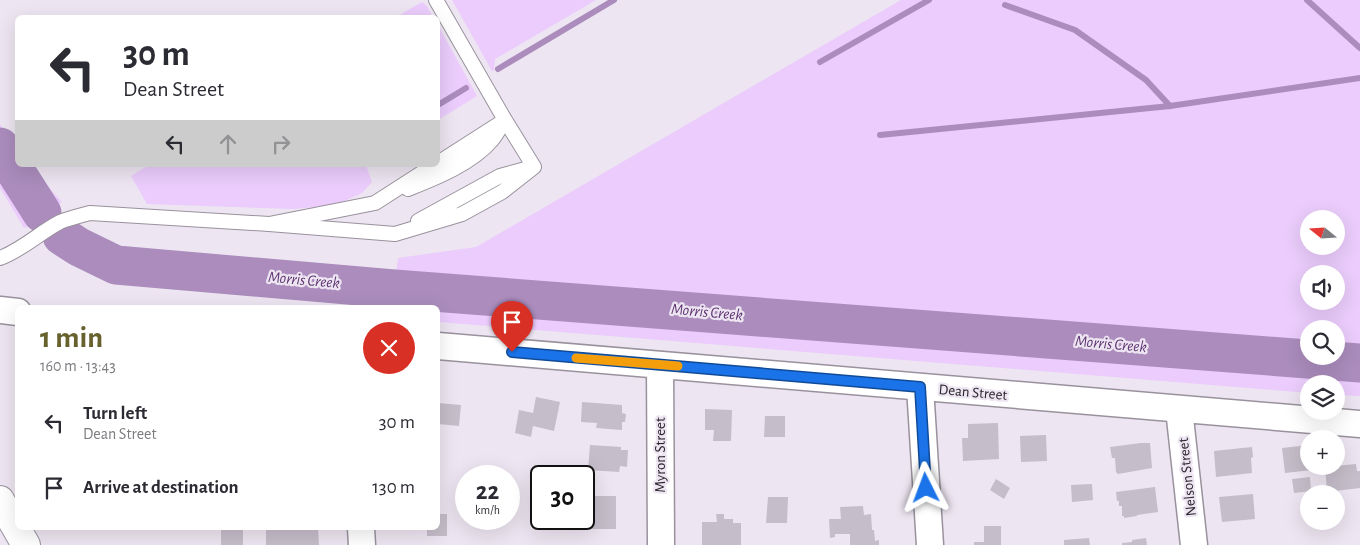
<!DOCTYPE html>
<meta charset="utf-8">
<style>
body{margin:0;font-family:"Alegreya Sans",sans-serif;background:#f7f7f7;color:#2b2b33;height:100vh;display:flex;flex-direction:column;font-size:19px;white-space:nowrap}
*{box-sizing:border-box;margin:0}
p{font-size:16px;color:#7c7c81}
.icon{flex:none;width:28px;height:28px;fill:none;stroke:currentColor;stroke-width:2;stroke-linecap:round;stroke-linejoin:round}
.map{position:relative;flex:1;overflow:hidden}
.side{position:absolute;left:15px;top:305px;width:425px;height:225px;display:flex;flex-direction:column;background:#fff;border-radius:8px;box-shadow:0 5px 20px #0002}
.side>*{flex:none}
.top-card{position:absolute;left:15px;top:15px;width:425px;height:152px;border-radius:8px;box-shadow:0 5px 20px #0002;background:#fff;color:#2b2b33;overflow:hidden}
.needle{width:32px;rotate:288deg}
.tools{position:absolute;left:1300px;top:210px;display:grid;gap:10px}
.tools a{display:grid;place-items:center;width:45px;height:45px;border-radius:50%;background:#fff;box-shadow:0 5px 20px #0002;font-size:25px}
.speed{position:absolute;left:455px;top:465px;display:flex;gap:10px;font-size:25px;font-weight:700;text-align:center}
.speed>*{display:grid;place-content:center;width:65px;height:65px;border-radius:50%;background:#fff;box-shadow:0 5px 20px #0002;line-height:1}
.speed small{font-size:12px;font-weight:400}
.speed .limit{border:2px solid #111;border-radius:8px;background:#fff;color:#111}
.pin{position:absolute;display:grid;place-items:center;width:42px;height:42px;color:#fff;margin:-51px -21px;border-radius:50% 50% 50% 0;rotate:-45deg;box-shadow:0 0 5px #0007}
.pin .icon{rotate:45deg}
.me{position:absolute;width:55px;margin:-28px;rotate:357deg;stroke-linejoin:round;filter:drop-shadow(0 0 4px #0008)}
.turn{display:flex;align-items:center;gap:18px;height:105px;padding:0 25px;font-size:22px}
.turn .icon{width:65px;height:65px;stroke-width:2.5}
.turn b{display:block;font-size:35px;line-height:42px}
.lanes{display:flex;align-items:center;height:48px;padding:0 25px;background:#0003;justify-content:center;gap:25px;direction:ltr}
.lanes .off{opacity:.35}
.round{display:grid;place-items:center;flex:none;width:52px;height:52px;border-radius:26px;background:#f7f7f7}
.head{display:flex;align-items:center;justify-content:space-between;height:85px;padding:0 25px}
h1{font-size:30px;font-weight:700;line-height:38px;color:#66612d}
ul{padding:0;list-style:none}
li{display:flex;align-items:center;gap:15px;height:65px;padding:0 25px}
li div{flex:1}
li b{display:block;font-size:19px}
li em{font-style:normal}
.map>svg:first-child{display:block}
</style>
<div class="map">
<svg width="1360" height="545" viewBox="0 0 1360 545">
<rect width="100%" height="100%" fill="#ede5f1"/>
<path fill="#ebccfc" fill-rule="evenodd" d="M452 0H596L495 59 494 70 492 71Z
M901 0H1360V396L1336 395V384H1309V393L438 322V308L391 307 398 258 476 247ZM1309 219H1336V246H1309ZM1309 274H1336V301H1309ZM1309 329H1336V356H1309Z
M422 2 427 6 433 17H396Z
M438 25 477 96 438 120Z
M0 124 17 152 18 165H29L62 202 48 211 41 205 0 140Z
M149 165H366L372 182 362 193 340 203 327 206 293 209 147 204 131 176Z
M0 167 38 220 34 224 24 228 0 188Z"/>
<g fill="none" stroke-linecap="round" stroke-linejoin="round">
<path stroke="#ab8cbd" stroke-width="6" d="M1307 0 1360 48
M1005 5 1075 30 1146 80 1170 106
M820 62 929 0
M498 69 614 0
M438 105 466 88
M880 135 1170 106 1360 78"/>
<path stroke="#ab8cbd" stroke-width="39" d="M0 147 42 213
M62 236 79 247 116 265 394 289 1360 363"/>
</g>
<path fill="#c5bdc9" d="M536 397 560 402 554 431 533 426 531 437 515 433 519 410 533 413Z
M582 402 622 405V413L626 414 625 422H622V430L596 428 597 423 581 422Z
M438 403 461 405 459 426 438 424Z
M705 409 732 410 731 441H713L714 430H705Z
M765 416H785V437H764Z
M998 423 999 459 963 461 962 438H968V424Z
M1046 435 1047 461 1021 462 1020 436Z
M1141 443H1150L1152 468 1118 474 1116 472 1115 458H1112L1110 447Z
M590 445 621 447V450H628L627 467 620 466 619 472 588 470Z
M1309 445V466H1312V470L1285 473 1282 448Z
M1252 447 1253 457 1251 458 1252 473 1216 477 1214 451Z
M1356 464 1357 471H1360V488L1327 492 1325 467Z
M1310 477 1311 491 1294 493 1292 479Z
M996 479 1010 488 1004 499 990 490Z
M1092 484 1093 500 1072 502 1071 485Z
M1155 487 1158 512 1137 515V516L1124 518V516H1122V506H1119V501H1117L1116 492Z
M1253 494 1255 519 1222 522 1219 497Z
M584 496H616V529H577V519H584Z
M768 497H788L787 523H766Z
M863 506 864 515 871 514 872 530H874L875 541 879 540V545H850V534H835V537L830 538 829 519H841L840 507Z
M438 514H447V536H427V528H438Z
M716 514H724V519H733V523H741V545H702V522H717Z
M984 526H1001V545H974V542H984Z
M266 528H318L319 545H266Z
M221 530H243V545H221Z
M1089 538 1090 545H1064V540Z
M1146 538 1147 545H1122V543L1132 542V540Z"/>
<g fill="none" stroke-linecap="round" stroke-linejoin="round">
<g stroke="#99929d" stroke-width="16">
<path id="lane" d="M436 0 505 120 534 167
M438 163 502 122
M434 165 375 203 269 224 395 234 462 214 502 192 534 167
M408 189C436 178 473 163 492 140 497 134 501 126 505 120
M418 221 500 176 529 168
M0 258C22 250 39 233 60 222 70 218 79 216 90 213L269 224"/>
</g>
<g stroke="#99929d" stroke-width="29">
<path id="street" d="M0 310 18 312
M438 346 1360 424
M660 365 661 545
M920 387 930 545
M1179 409 1194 545
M361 528 362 545"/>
</g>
<g stroke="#99929d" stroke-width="30">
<path id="secondary" d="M0 500 26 545"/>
</g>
<use href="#lane" stroke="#fff" stroke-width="14"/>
<use href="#street" stroke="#fff" stroke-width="26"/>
<use href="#secondary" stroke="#fff" stroke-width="28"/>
</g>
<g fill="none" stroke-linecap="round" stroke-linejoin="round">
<g stroke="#114b97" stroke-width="12">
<path id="route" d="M512 352 920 387 926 488"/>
</g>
<use href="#route" stroke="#1a73e8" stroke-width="9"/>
<path stroke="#f59e0b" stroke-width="9" d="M576 358 678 366"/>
</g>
<g text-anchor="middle" stroke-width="4.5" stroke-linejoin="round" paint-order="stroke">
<g font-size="15" fill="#29262b" stroke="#ede5f1">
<text transform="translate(973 392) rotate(5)" y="5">Dean Street</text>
<text transform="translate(660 455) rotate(-90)" y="5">Myron Street</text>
<text transform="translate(1187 477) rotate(-96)" y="5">Nelson Street</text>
</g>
<g font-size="16" font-style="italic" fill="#5e3572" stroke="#ede5f1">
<text transform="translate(304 279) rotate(5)" y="6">Morris Creek</text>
<text transform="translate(707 311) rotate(5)" y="6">Morris Creek</text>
<text transform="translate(1111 343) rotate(5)" y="6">Morris Creek</text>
</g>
</g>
</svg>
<div class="tools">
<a><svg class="needle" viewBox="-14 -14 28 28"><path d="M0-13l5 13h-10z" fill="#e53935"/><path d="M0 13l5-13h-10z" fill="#7c7c81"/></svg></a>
<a><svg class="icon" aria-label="sound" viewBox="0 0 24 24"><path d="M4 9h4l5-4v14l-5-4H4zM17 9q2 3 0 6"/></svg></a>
<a><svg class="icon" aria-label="search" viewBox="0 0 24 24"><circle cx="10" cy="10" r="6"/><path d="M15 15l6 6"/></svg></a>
<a><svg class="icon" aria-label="layers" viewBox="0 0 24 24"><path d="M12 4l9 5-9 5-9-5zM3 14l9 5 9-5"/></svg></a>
<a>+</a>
<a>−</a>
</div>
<div class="speed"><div>22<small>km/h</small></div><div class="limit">30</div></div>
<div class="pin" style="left:512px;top:352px;background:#d93025"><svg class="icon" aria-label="arrive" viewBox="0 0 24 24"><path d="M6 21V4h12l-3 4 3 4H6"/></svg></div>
<svg class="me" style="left:926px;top:488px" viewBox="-20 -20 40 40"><path d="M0-17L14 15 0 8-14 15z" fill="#1a73e8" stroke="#fff" stroke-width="4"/></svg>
<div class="top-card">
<div class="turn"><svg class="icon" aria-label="left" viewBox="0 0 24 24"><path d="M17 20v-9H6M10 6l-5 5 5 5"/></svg><div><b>30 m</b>Dean Street</div></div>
<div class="lanes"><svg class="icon" aria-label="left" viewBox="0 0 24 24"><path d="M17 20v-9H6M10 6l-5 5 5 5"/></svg><svg class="icon off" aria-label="ahead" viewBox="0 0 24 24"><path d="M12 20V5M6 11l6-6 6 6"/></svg><svg class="icon off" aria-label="right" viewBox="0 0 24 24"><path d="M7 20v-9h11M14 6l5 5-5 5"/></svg></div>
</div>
<section class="side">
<div class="head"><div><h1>1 min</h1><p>160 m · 13:43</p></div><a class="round" style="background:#d93025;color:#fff"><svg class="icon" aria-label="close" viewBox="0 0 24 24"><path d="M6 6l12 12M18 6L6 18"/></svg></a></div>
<ul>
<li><svg class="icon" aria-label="left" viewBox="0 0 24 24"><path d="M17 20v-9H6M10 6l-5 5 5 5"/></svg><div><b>Turn left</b><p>Dean Street</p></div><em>30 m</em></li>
<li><svg class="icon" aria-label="arrive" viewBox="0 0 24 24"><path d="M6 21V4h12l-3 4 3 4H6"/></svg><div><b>Arrive at destination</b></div><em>130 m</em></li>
</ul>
</section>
</div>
